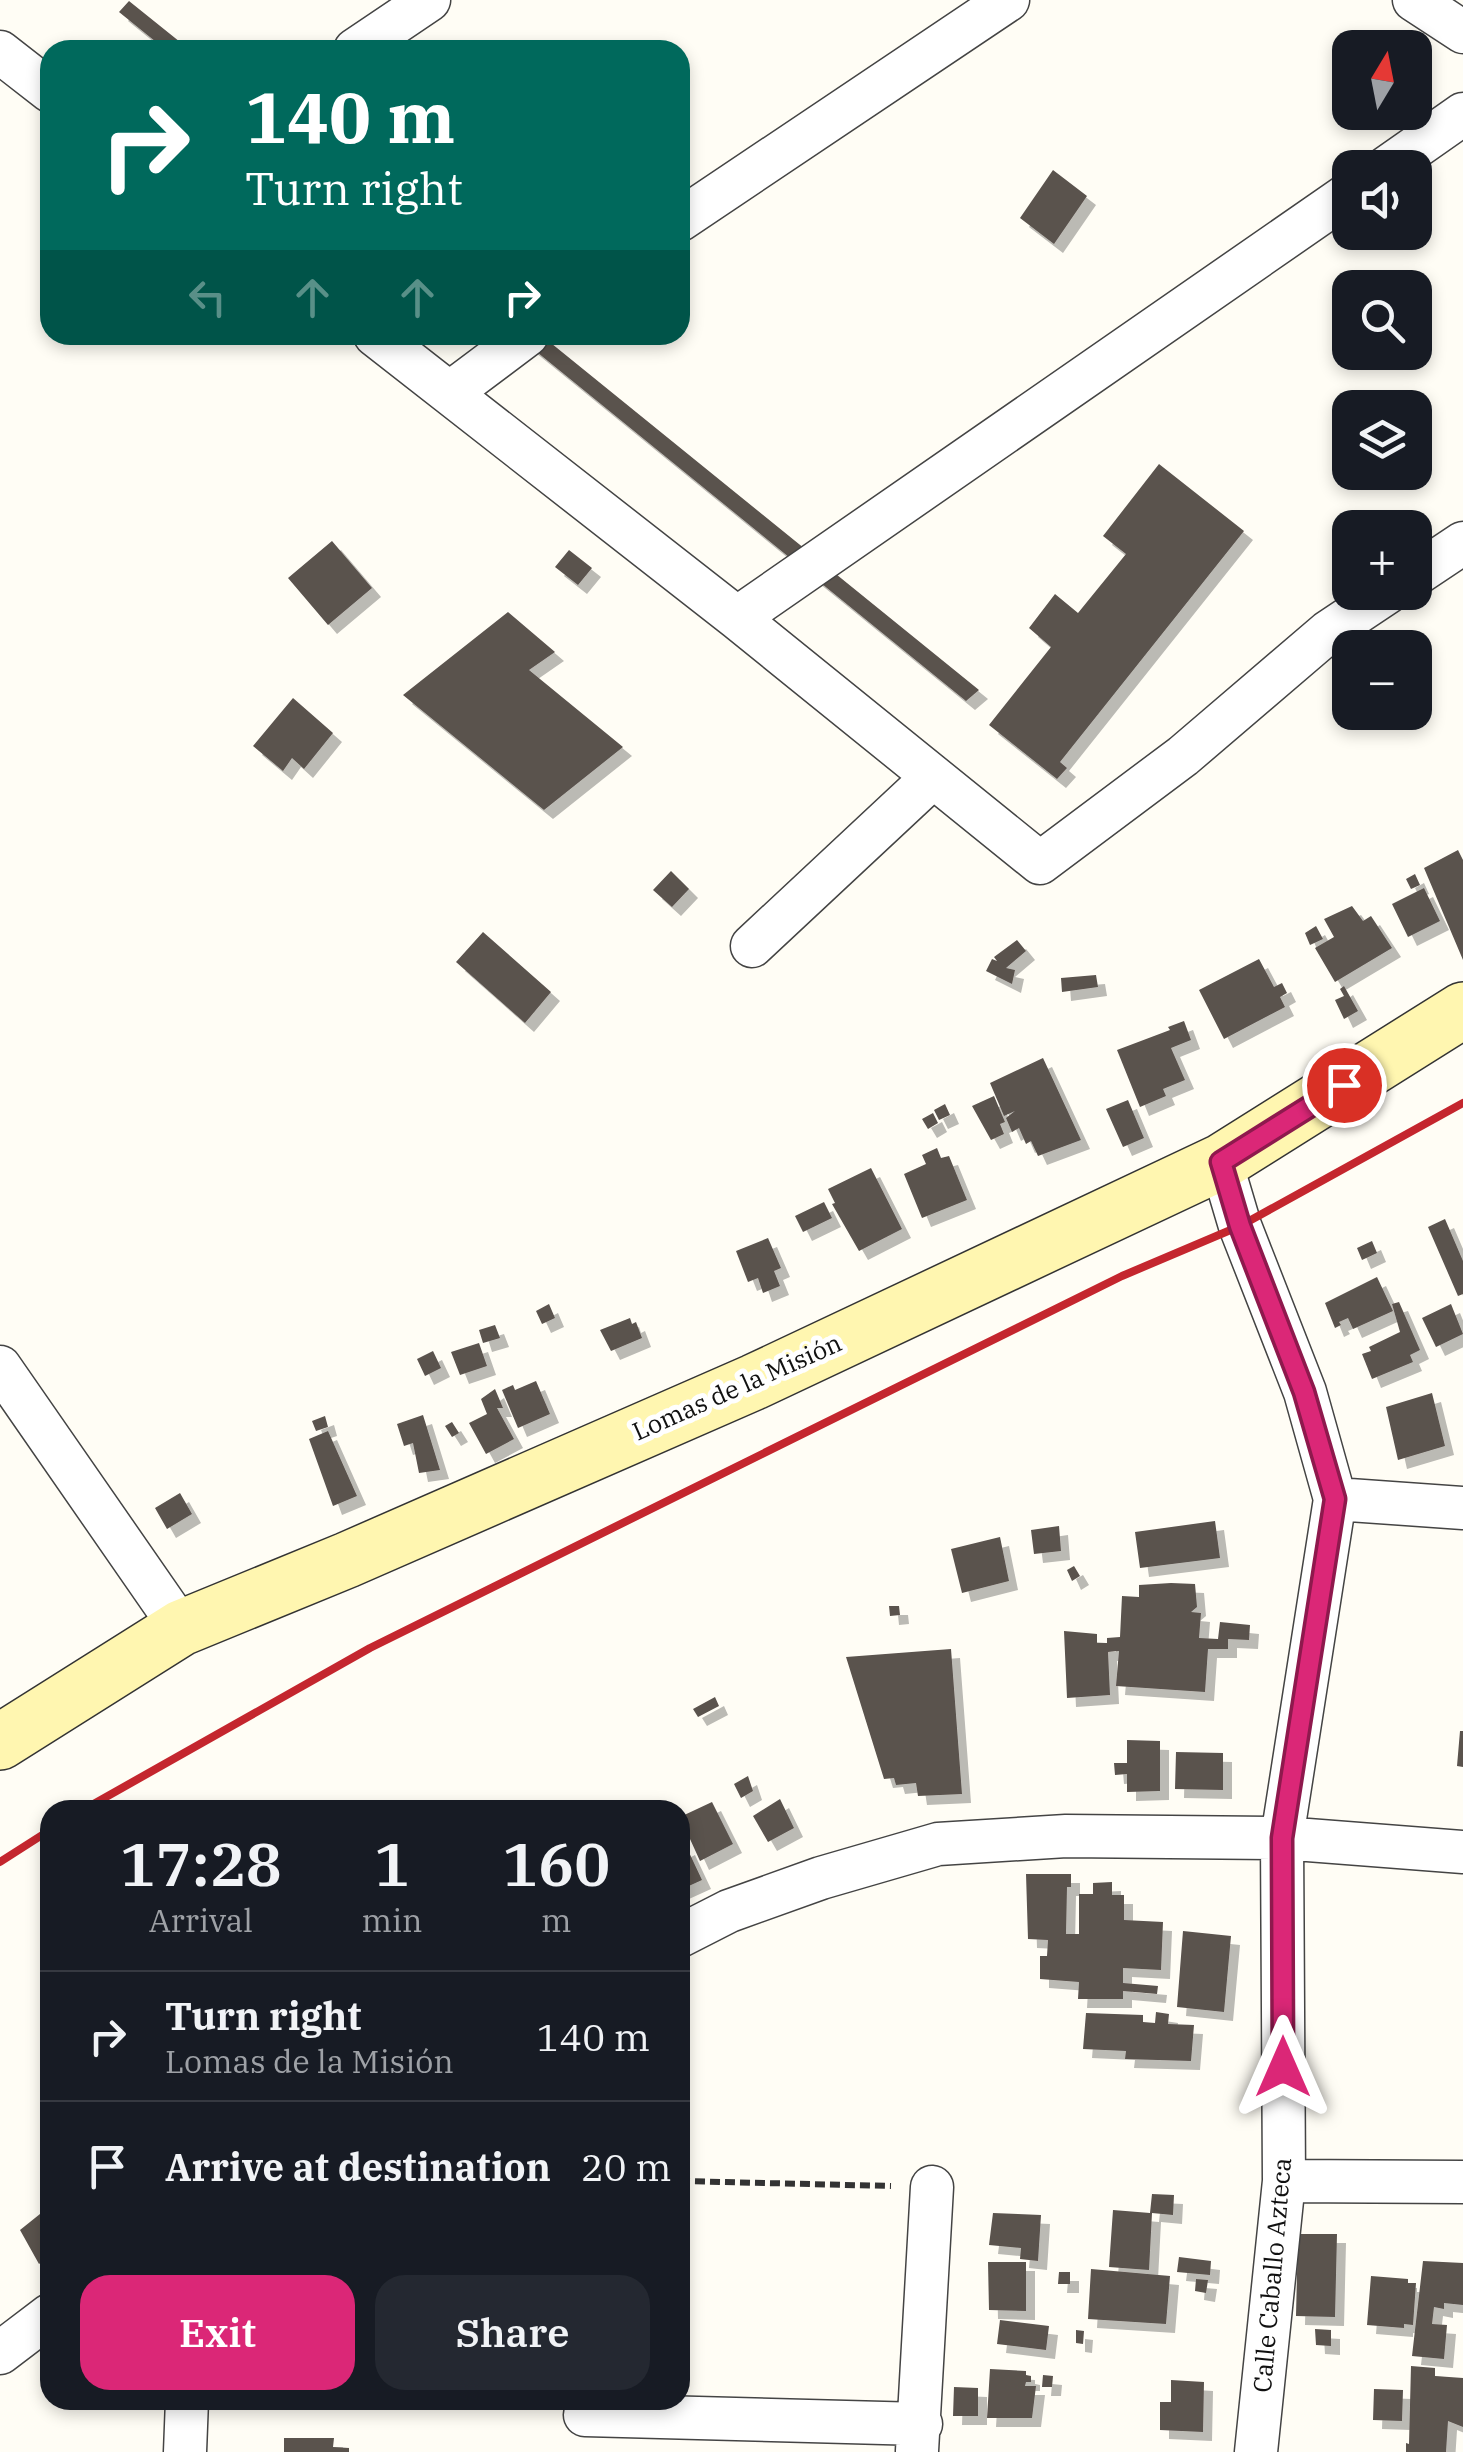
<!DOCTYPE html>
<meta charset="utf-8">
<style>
body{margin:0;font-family:"IBM Plex Serif",serif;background:#242831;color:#f1f3f6;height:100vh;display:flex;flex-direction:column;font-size:38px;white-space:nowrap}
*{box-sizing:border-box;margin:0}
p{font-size:32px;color:#9ea1a6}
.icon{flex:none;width:55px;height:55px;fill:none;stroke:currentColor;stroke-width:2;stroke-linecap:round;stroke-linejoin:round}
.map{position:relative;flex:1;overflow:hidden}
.details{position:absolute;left:40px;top:1800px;width:650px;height:610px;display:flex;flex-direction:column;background:#171b24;border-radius:30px;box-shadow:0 5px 15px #0003}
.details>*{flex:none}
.banner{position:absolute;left:40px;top:40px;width:650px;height:305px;border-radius:30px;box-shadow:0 5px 15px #0003;background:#00695c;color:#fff;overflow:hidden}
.needle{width:65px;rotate:10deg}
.controls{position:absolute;left:1332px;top:30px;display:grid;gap:20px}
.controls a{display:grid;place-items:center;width:100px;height:100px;border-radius:20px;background:#171b24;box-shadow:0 5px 15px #0003;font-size:50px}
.pin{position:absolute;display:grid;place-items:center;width:85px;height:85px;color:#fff;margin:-42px;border:5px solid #fff;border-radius:50%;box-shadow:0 2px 10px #0007}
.me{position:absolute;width:110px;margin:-55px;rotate:0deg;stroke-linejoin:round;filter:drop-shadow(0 0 8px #0008)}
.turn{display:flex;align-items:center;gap:35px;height:210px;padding:0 40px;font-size:45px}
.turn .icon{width:130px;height:130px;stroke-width:2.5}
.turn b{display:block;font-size:70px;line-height:85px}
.lanes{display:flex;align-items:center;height:95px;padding:0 40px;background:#0003;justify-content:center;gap:50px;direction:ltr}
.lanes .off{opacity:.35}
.eta{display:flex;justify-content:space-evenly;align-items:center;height:170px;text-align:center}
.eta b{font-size:60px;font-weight:600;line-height:70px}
.button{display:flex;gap:20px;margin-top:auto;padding:20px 40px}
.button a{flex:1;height:115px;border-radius:30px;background:#db2777;color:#fff;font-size:40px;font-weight:600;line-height:115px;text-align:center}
.button a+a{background:#242831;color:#f1f3f6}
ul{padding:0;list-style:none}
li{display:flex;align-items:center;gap:30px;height:130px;padding:0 40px;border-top:2px solid #363941}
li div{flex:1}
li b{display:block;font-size:38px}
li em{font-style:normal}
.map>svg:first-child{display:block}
</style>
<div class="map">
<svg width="1463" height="2452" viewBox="0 0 1463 2452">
<defs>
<filter id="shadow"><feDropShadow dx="9" dy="9" stdDeviation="0" flood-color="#0004"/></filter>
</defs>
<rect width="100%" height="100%" fill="#fffdf5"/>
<path fill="#5a524d" filter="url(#shadow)" d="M129 1 190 50H166L119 12Z
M1053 170 1087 196 1054 244 1020 218Z
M516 335H541L979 690 966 701Z
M1159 464 1244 531 1060 762 1067 768 1057 779 989 725 1051 647 1029 628 1055 594 1078 613 1126 554 1103 536Z
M332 541 372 588 328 625 288 578Z
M569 550 592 568 578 585 555 567Z
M508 612 555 652 529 670 623 747 544 810 403 695Z
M293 698 333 733 304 769 292 758 283 771 253 746Z
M1458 850 1463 860V960L1424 868Z
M671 871 689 889 672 907 653 890Z
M1415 874 1420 885 1411 889 1406 879Z
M1424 888 1440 921 1408 937 1392 904Z
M1352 906 1363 921 1371 916 1392 948 1335 982 1315 948 1334 937 1324 919Z
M1316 926 1323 939 1310 945 1305 933Z
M483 932 551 992 525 1023 456 962Z
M1017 940 1026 951 1006 968 1015 970 1012 984 986 971 992 959 997 961 994 957Z
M1259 959 1274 987 1282 983 1287 993 1280 997 1285 1007 1224 1039 1199 990Z
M1096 975 1098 987 1062 992 1061 978Z
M1344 986 1358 1011 1344 1019 1335 1000 1344 996 1340 989Z
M1184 1021 1191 1040 1171 1048 1185 1080 1163 1089 1166 1096 1140 1107 1117 1050 1170 1030 1168 1027Z
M1043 1058 1081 1140 1038 1156 1031 1141 1026 1144 1019 1128 1012 1132 1006 1118 1015 1111 1004 1116 990 1083Z
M994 1096 1005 1122 1000 1124 1004 1134 991 1140 972 1106Z
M1128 1100 1144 1138 1123 1147 1106 1109Z
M945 1104 950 1115 939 1120 934 1110Z
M933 1113 938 1123 928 1129 922 1119Z
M937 1148 941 1158 949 1156 967 1200 922 1218 904 1174 926 1164 922 1155Z
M871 1168 902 1229 859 1251 832 1204 835 1203 828 1189Z
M824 1202 832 1218 803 1232 795 1216Z
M1445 1219 1463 1261V1294L1458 1296 1428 1227Z
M768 1238 781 1268 774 1271 780 1286 763 1293 758 1278 748 1282 736 1251Z
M1372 1241 1377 1253 1362 1260 1357 1248Z
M1377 1277 1393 1311 1353 1329 1348 1318 1339 1322 1341 1325 1335 1328 1325 1303Z
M1399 1302 1420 1350 1410 1355 1413 1362 1372 1379 1362 1354 1371 1351 1369 1347 1400 1332 1392 1304Z
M549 1304 555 1318 542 1324 536 1311Z
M1451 1304 1463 1334 1436 1347 1422 1318Z
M630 1318 632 1324 636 1322 642 1338 611 1351 600 1330Z
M495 1325 500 1338 483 1343 479 1330Z
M479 1343 487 1366 460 1375 451 1352Z
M433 1351 441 1368 425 1376 417 1359Z
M536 1381 550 1414 518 1428 502 1390 513 1385 515 1390Z
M495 1389 503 1408H497L514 1439 486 1454 469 1423 487 1414 481 1399Z
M1432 1393 1445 1446 1398 1460 1386 1407Z
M423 1415 440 1470 419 1473 413 1443 404 1446 397 1424Z
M325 1416 328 1427 316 1431 312 1421Z
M452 1422 459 1433 452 1437 445 1426Z
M328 1431 357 1496 333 1506 309 1439Z
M180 1493 192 1514 167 1529 155 1508Z
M1215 1521 1220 1558 1140 1568 1135 1532Z
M1059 1526 1061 1551 1034 1554 1031 1530Z
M1000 1537 1009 1581 962 1593 951 1549Z
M1074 1566 1080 1576 1072 1581 1067 1570Z
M1171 1583 1195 1584 1197 1607 1191 1612 1201 1613 1199 1638 1218 1639 1220 1622 1250 1625 1249 1640 1228 1639V1649H1208L1205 1692 1116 1686 1119 1651 1108 1652 1110 1695 1067 1698 1064 1631 1097 1634V1643H1107V1638L1120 1637 1122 1596 1139 1597V1585Z
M889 1606H899L900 1615 890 1616Z
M951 1649 962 1794 918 1796 916 1783 896 1785 894 1778 884 1779 846 1657Z
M715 1697 719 1706 698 1717 693 1709Z
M1460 1731H1463V1767L1457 1766Z
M1127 1740 1160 1741V1791L1127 1792V1774L1115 1775 1114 1763H1127Z
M1176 1752 1223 1753V1790L1175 1789Z
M748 1776 753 1791 741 1798 734 1784Z
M780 1799 794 1828 768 1842 753 1816Z
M712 1802 733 1844 700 1861 680 1817Z
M686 1846 702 1880 680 1890V1849Z
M1026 1874H1071V1887H1067L1066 1934H1079V1894H1093V1883L1112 1882V1895H1124V1920L1163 1922 1161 1970 1123 1968V1983L1158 1986 1157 1994 1123 1991V1999H1078L1079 1982 1040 1979V1956H1047L1048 1940 1028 1939Z
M1183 1931 1231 1936 1224 2012 1177 2007Z
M1156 2012 1169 2014 1168 2024 1194 2025 1191 2061 1125 2059 1126 2051 1083 2049 1086 2013 1143 2015V2022L1155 2023Z
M1152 2194 1174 2195 1173 2215 1152 2213 1149 2270 1109 2267 1113 2210 1150 2213Z
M50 2206V2256L39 2264 20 2230Z
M993 2213 1041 2215 1038 2261 1020 2259 1021 2248 989 2245Z
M1298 2234H1337L1335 2317 1296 2316Z
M1179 2257 1211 2261 1210 2275 1177 2272Z
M1423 2261 1463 2263V2305L1444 2303V2309L1434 2307 1432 2324 1447 2325 1444 2359 1412 2356Z
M988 2262H1026V2311L989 2310Z
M1091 2269 1170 2276 1166 2324 1088 2319Z
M1059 2272H1070V2284H1058Z
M1371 2276 1408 2279V2283H1416L1413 2325 1404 2324V2328L1367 2325Z
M1196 2279 1208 2280 1206 2293 1195 2291Z
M1000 2320 1049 2326 1046 2350 997 2344Z
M1315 2329 1331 2330V2346L1316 2345Z
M1076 2330 1084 2331 1083 2344 1076 2343Z
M1411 2366 1435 2368V2376L1463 2378V2427L1448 2421 1446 2452H1406V2443L1409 2444Z
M990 2369 1026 2371V2375L1031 2376V2382H1026L1025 2386H1036L1032 2418H987Z
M1043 2375 1053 2376 1052 2387H1042Z
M1171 2380 1204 2382 1203 2432 1160 2430V2402H1171Z
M954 2387 978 2388V2416H953Z
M1374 2389 1403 2390 1402 2421 1373 2420Z
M284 2438H334L333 2447 349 2448V2452H284Z"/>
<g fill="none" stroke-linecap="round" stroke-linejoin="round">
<g stroke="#444" stroke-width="45">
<path id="street" d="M1414 0 1463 32
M355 50 429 0
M0 52 50 91
M1386 168 1463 114
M680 220 1008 0
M375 335 737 618 1040 863 1183 756 1328 632 1388 592
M451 392 527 335
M1415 575 1463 543
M737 618 1350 193
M752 946 933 777
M1221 1162 1240 1226 1305 1392 1335 1499 1282 1838 1284 2181 1256 2452
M0 1367 181 1628
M1335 1499 1463 1508
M680 1936 729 1911 821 1878 938 1844 1066 1836 1282 1838 1463 1852
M1284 2181 1463 2182
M0 2353 50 2315
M585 2415 921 2424
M917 2451 932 2187
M185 2452 187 2400"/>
</g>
<g stroke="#333" stroke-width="58">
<path id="secondary" d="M0 1742 181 1628 347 1560 754 1382 1221 1162 1463 1010"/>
</g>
<path stroke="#333" stroke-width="6" stroke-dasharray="10 5" stroke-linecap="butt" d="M680 2181 891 2186"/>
<use href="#street" stroke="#fff" stroke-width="42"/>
<use href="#secondary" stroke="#fff6b0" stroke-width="55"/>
<path stroke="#c4262e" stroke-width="8" d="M83 1810 370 1648 1122 1276 1240 1226 1463 1103
M0 1862 50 1830"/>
</g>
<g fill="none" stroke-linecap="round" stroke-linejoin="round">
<g stroke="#8e194d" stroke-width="25">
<path id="route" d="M1283 2067 1282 1838 1335 1499 1304 1392 1240 1226 1221 1162 1344 1085"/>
</g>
<use href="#route" stroke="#db2777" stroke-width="18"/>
</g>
<g text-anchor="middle" stroke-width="10" stroke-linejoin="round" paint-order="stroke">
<g font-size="25" fill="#111" stroke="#fff">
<text transform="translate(737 1387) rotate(-24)" y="9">Lomas de la Misión</text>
<text transform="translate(1272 2275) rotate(-85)" y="9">Calle Caballo Azteca</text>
</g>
</g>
</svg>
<div class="controls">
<a><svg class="needle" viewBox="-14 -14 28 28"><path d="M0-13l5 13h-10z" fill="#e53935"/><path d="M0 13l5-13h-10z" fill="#9ea1a6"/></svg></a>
<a><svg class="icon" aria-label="sound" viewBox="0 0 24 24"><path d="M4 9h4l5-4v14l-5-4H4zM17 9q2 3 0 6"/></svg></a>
<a><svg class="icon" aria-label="search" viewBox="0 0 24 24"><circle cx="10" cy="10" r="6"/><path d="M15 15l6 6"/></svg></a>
<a><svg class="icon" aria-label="layers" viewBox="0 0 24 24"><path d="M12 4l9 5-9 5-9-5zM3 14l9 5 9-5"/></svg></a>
<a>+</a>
<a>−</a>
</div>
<div class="pin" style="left:1344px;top:1085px;background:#d93025"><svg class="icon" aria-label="arrive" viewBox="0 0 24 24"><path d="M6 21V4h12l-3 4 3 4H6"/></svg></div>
<svg class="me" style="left:1283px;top:2067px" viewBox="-20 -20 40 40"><path d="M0-17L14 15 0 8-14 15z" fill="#db2777" stroke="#fff" stroke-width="4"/></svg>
<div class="banner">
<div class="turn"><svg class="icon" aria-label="right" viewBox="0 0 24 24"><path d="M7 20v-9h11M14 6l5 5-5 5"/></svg><div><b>140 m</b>Turn right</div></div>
<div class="lanes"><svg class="icon off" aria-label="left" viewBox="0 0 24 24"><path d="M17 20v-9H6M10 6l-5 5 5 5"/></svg><svg class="icon off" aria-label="ahead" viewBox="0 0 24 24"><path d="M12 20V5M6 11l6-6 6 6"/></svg><svg class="icon off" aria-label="ahead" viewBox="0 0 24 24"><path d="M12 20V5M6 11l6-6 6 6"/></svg><svg class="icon" aria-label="right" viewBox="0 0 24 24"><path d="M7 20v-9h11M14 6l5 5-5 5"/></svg></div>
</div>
<section class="details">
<div class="eta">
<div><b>17:28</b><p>Arrival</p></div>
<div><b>1</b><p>min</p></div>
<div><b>160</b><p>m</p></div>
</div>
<ul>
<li><svg class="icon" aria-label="right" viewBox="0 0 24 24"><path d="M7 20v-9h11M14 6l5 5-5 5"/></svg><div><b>Turn right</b><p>Lomas de la Misión</p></div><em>140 m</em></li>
<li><svg class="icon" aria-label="arrive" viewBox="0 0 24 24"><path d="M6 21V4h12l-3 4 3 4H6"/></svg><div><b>Arrive at destination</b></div><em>20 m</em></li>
</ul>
<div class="button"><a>Exit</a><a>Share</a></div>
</section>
</div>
